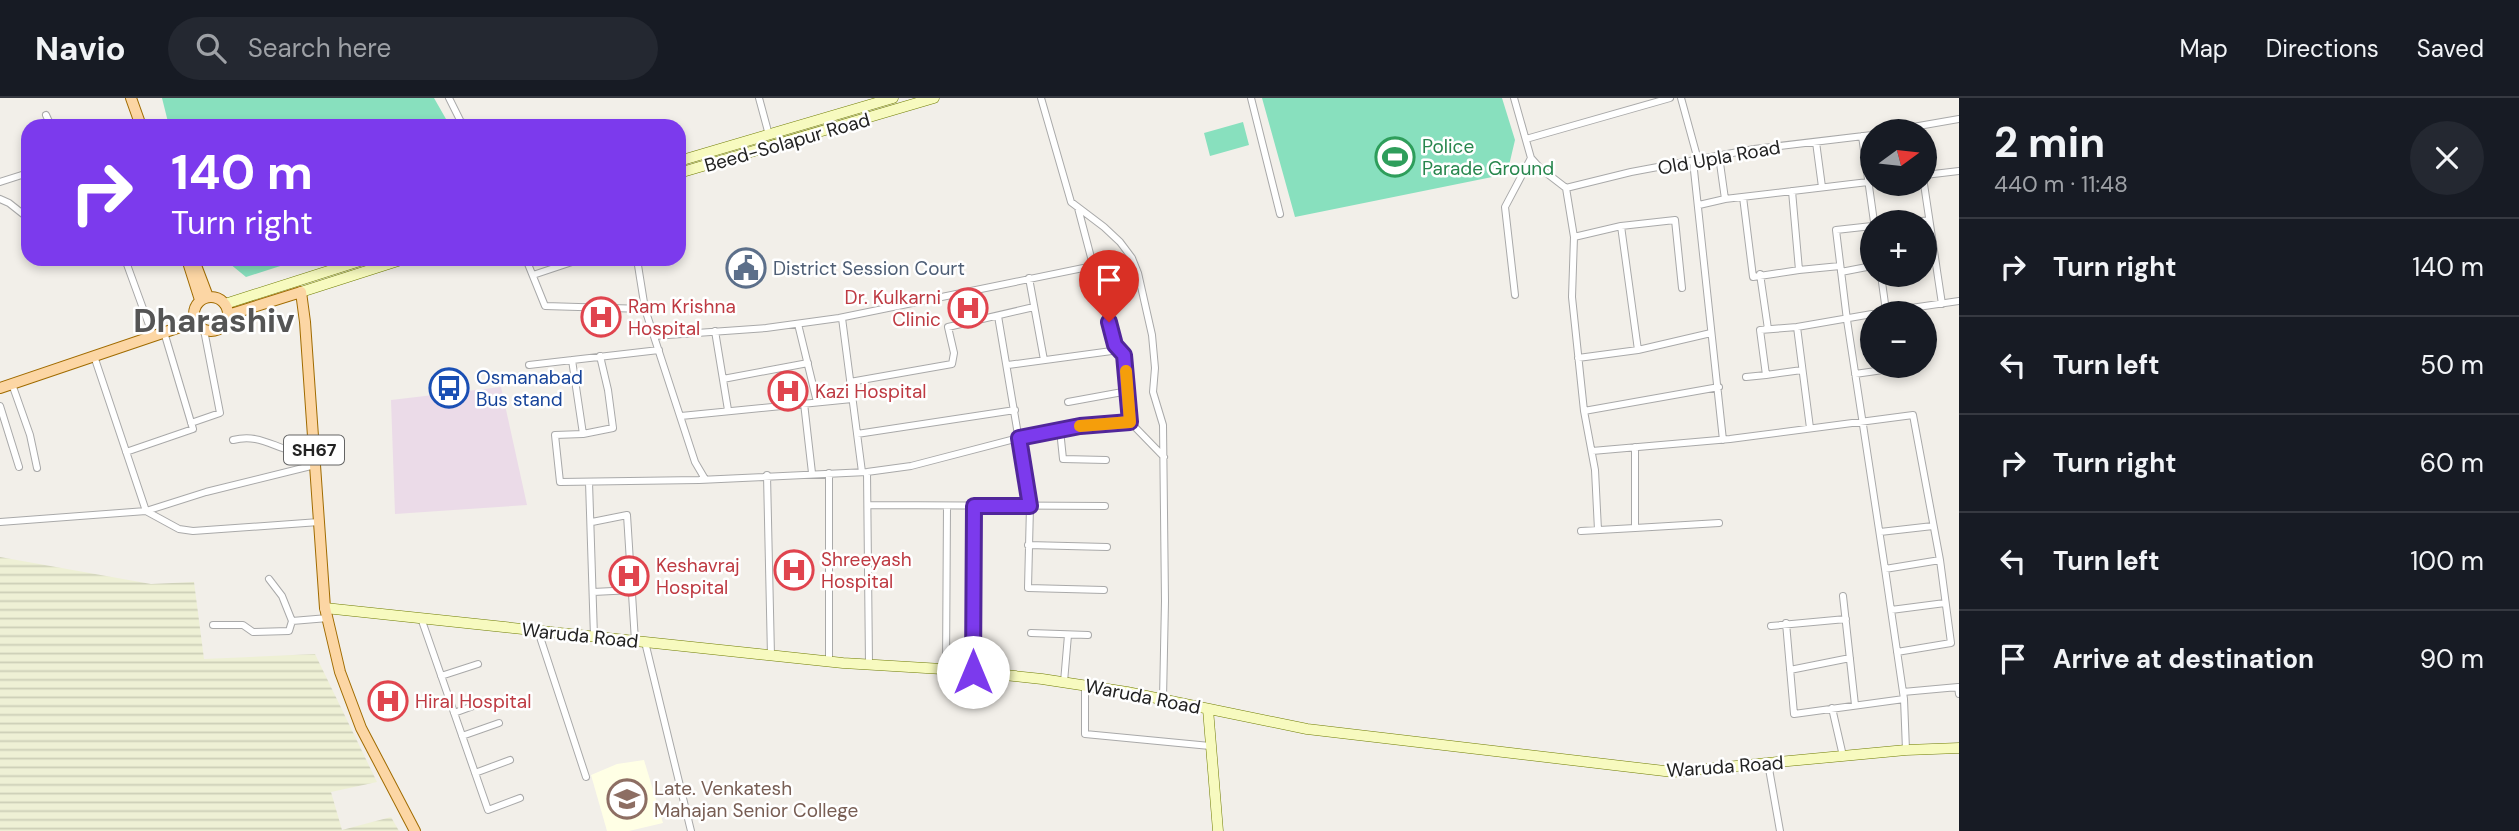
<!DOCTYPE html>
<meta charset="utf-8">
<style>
body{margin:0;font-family:"DM Sans",sans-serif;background:#242831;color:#f1f3f6;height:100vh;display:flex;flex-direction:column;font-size:26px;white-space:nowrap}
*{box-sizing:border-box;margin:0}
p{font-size:23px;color:#9ea1a6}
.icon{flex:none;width:38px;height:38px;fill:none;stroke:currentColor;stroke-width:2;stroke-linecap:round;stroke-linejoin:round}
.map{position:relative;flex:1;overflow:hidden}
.details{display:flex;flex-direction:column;background:#171b24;width:560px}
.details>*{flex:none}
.guide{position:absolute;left:21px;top:21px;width:665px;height:147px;border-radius:21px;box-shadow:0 4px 10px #0003;background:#7c3aed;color:#fff;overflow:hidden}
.needle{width:46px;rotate:75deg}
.fabs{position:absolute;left:1860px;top:21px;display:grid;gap:14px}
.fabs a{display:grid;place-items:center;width:77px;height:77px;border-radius:50%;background:#171b24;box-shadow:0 4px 10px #0003;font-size:35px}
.pin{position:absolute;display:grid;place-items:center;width:60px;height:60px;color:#fff;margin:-72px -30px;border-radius:50% 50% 50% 0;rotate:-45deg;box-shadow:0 0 7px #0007}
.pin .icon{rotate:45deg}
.me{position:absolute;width:77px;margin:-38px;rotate:0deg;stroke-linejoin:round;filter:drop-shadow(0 0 5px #0008)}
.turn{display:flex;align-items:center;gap:24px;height:147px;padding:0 35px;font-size:32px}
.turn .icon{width:91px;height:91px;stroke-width:2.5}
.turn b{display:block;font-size:49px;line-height:60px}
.round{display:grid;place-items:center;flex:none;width:74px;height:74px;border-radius:37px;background:#242831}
.summary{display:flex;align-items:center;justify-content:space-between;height:119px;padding:0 35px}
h1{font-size:42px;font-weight:700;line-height:52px}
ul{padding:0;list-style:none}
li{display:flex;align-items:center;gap:21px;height:98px;padding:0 35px;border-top:2px solid #363941}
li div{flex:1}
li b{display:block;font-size:26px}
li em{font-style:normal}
header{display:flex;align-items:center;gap:42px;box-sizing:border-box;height:98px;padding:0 35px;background:#171b24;border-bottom:2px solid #363941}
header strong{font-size:33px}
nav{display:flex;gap:38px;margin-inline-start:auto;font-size:24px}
.search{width:490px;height:63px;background:#242831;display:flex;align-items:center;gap:18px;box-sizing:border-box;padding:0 24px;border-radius:38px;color:#9ea1a6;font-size:26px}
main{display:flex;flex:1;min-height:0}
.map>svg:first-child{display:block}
</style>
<header>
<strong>Navio</strong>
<div class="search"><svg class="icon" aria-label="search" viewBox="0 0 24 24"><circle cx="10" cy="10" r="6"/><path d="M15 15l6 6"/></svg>Search here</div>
<nav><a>Map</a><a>Directions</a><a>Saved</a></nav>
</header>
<main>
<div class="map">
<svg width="1959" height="733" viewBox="0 0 1959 733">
<defs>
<pattern id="farmland-rules" width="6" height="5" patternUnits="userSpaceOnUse" patternTransform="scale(1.75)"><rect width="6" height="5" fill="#eef0d5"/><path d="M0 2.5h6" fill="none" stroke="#ccceb7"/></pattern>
</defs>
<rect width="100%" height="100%" fill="#f2efe9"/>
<path fill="#ebdbe8" d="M501 289 527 407 395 416 391 302Z"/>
<path fill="#ffffe5" d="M644 662 663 725 629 733H607L591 677 617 666Z"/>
<path fill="url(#farmland-rules)" d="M0 459 151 486 194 484 204 561 315 556 377 684 331 694 342 732 391 719 399 733H0Z"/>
<path fill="#88e0be" d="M162 0H434L450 28H169Z
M1262 0H1502L1515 42 1507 76 1295 119Z
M1243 24 1249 47 1210 58 1204 35Z
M224 161H302L246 179Z"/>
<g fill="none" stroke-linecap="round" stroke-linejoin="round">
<g stroke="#a9a9a9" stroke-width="8">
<path id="street" d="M449 0 463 28
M759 0 769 37
M1041 0 1071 104 1104 129 1120 144 1132 160 1138 175 1152 237 1155 270 1153 294 1163 327 1165 503 1163 601
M1251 0 1280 116
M1514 0 1531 60 1540 70 1566 90 1574 139 1572 199 1584 313 1595 372 1598 432
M1681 0 1698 62
M46 17 51 28
M461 24 476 28
M1890 33 1959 21
M1862 38 1874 124
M1526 41 1670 0
M1816 44 1822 89
M1719 58 1725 101 1868 84
M1693 63 1723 342
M1925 77 1959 73
M0 84 28 75
M1924 86 1942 206
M1566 90 1631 74 1754 51 1872 37
M1743 99 1753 179 1799 172 1792 93
M0 101 9 105 28 120
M1699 107 1725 101
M1078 110 1093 167
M1916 124 1929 122
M1621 128 1638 252
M1872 128 1836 132 1847 222 1885 471
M1574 139 1621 128 1675 122 1682 190
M125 161 153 238
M526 161 545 208 645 211
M637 161 645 211 695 364 705 381
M1103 166 1109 224 1116 247 1124 257 1130 324 1164 359
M1799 172 1840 168
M1841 174 1872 168
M1760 176 1768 231
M533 177 581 161
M1881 177 1886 213
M1029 180 1044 262
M1515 197 1505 109 1531 60
M1877 215 1959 203
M998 218 1030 408 1028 490 1104 492
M842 220 862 374
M798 226 817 304
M1797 229 1872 216
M715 233 728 312
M654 238 766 230 839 220 1132 160
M94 258 146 413 179 431 193 433 319 424
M600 258 608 292 613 330 583 336 555 337 560 384 699 382 867 374 911 368 1030 337 1080 328 1130 324
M1578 260 1638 252 1711 235
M572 262 583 336
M529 267 659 252
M1008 267 1119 252
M1802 272 1766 277 1760 232 1797 229 1810 330
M1855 276 1911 268
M1746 279 1766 277
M723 281 808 265
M850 284 952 266 954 255 948 229 1034 209
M12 286 30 337 37 370
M1068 304 1128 293
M804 305 812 375
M0 308 19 369
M1584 313 1719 289
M681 318 852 301
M191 325 220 315 204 232
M1060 332 1063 361 1106 362
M857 336 1015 312
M233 342C257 336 270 347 292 353 298 354 307 351 314 350
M1592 353 1730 341 1913 317 1940 462 1885 471 1904 601 1906 652
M126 354 193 331 164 234
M867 374 869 567
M829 375V564
M767 377 771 558
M589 384 594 539
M868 407 1105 408
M0 424 146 413 206 394 315 367
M592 424 627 417 635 543
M1635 430 1719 425
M1581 433 1635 430V349
M1880 434 1933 428
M1028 447 1107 449
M269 481 282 498 292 523 328 520
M593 494 633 492
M1843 498 1855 607
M1891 512 1945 505
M421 520 488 712 520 700
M1786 525 1794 616 1904 601
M213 527H243L253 534 289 533 292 523
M1771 528 1846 521
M538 533 586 679
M1031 535 1088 537
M645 544 691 733
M1897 554 1951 545 1940 462
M946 571 947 408
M1790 572 1850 560
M973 574 974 408
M441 578 478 566
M1064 584 1068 537
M1085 587V636L1210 648
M1903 594 1958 589 1959 596
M1832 610 1843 658
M454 615 487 603
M462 638 499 625
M1768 665 1780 733
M475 675 510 662"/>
</g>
<g stroke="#707d05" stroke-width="11">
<path id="secondary" d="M679 63 893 0
M679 75 934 0
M301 194 404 161
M225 206 366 161
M325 510 843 565 959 572 1042 581 1127 594 1307 631 1673 674 1906 652 1959 650
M1208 611 1218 733"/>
</g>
<g stroke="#a06b00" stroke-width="12">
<path id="primary" d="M131 0 141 28
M187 161 200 202
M197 170 208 199
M194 216a17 17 0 1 1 34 0a17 17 0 1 1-34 0Z
M228 217 301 194 305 224 325 510 340 574 361 630 415 733
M0 290 195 224"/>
</g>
<use href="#street" stroke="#fff" stroke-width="6"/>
<use href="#secondary" stroke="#f7fabf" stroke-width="10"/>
<use href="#primary" stroke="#fcd6a4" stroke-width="10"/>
</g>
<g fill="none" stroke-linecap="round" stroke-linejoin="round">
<g stroke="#51269a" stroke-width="18">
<path id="route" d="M973 574 974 408H1030L1019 340 1080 328 1130 324 1124 257 1115 247 1109 224"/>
</g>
<use href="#route" stroke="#7c3aed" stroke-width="12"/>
<path stroke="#f59e0b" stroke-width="12" d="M1080 328 1130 324 1126 273"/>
</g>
<defs>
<g id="stadium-ring" transform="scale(2.0125)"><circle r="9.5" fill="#fff" stroke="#2e9e5b" stroke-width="1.5"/><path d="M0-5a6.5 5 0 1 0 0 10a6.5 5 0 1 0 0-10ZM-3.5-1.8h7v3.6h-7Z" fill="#2e9e5b"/></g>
<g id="civic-ring" transform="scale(2.0125)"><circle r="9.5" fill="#fff" stroke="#5c6f8a" stroke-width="1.5"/><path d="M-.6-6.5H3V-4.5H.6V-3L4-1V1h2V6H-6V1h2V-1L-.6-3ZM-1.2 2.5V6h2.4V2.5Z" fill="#5c6f8a"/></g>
<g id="hospital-ring" transform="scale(2.0125)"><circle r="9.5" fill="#fff" stroke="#e0444e" stroke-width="1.5"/><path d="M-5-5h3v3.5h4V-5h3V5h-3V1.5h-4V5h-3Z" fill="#e0444e"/></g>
<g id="bus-ring" transform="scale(2.0125)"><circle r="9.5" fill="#fff" stroke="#1a4fb4" stroke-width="1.5"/><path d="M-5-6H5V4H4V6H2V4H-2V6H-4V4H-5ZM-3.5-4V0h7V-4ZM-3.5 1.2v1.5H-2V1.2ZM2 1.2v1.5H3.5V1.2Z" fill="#1a4fb4"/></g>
<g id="university-ring" transform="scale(2.0125)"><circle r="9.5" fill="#fff" stroke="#8d6e63" stroke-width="1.5"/><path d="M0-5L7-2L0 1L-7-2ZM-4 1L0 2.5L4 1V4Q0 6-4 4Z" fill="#8d6e63"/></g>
</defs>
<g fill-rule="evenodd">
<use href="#stadium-ring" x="1395" y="59"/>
<use href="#civic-ring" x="746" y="170"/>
<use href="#hospital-ring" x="968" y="210"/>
<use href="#hospital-ring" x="601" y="219"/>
<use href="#bus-ring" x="449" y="290"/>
<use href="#hospital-ring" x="788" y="293"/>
<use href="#hospital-ring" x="794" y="472"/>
<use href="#hospital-ring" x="629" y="478"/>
<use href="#hospital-ring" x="388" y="603"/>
<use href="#university-ring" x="627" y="701"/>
</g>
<g text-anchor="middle" stroke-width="5" stroke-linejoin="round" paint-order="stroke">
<rect fill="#fff" stroke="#646464" stroke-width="2" x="284" y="337.5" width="60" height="29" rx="5"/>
<g font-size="18" font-weight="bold" fill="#222">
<text x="314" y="358">SH67</text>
</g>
<g font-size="19" fill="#222" stroke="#fff">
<text transform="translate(787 44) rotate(-16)" y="7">Beed-Solapur Road</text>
<text transform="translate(1719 59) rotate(-10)" y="7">Old Upla Road</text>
<text transform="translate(580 537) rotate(6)" y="7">Waruda Road</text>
<text transform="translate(1143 598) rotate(11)" y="7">Waruda Road</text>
<text transform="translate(1725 668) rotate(-4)" y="7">Waruda Road</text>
</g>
<g font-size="19" fill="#27864d" stroke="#fff" text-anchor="start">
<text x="1422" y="55">Police<tspan x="1422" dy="22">Parade Ground</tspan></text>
</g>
<g font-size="19" fill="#4e5e75" stroke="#fff" text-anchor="start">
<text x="773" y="177">District Session Court</text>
</g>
<g font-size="19" fill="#be3a42" stroke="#fff" text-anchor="start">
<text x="941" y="206" text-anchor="end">Dr. Kulkarni<tspan x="941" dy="22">Clinic</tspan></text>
<text x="628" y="215">Ram Krishna<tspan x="628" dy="22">Hospital</tspan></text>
<text x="815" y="300">Kazi Hospital</text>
<text x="821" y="468">Shreeyash<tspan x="821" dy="22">Hospital</tspan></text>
<text x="656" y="474">Keshavraj<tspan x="656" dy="22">Hospital</tspan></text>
<text x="415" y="610">Hiral Hospital</text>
</g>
<g font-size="19" fill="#164399" stroke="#fff" text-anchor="start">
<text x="476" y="286">Osmanabad<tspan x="476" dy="22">Bus stand</tspan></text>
</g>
<g font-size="19" fill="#785e54" stroke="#fff" text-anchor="start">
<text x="654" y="697">Late. Venkatesh<tspan x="654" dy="22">Mahajan Senior College</tspan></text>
</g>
<g font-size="33" font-weight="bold" fill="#555" stroke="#fff">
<text x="214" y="234">Dharashiv</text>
</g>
</g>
</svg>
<div class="fabs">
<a><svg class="needle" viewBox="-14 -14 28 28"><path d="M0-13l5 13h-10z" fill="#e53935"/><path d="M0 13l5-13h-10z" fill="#9ea1a6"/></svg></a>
<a>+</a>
<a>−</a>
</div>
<div class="pin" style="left:1109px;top:224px;background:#d93025"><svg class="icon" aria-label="arrive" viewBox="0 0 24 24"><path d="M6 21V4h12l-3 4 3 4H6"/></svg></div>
<svg class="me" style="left:973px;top:574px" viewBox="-20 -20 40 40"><circle r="19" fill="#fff"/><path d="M0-13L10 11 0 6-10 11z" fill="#7c3aed"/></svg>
<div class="guide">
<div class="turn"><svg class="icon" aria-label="right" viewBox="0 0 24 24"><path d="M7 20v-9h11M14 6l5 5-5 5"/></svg><div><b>140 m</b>Turn right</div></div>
</div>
</div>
<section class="details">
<div class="summary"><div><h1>2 min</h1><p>440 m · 11:48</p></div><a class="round"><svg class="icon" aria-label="close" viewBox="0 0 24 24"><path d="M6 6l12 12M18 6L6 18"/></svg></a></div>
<ul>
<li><svg class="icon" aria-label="right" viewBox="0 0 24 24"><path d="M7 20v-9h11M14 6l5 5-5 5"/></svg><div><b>Turn right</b></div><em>140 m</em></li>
<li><svg class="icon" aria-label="left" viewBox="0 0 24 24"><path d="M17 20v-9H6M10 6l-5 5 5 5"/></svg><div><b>Turn left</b></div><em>50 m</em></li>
<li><svg class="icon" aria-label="right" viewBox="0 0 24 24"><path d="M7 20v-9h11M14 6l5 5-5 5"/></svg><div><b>Turn right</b></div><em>60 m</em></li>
<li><svg class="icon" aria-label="left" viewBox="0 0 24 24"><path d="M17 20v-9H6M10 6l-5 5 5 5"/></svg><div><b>Turn left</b></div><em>100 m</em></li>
<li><svg class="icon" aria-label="arrive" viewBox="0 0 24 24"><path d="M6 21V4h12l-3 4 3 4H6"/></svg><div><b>Arrive at destination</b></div><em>90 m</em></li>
</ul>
</section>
</main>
